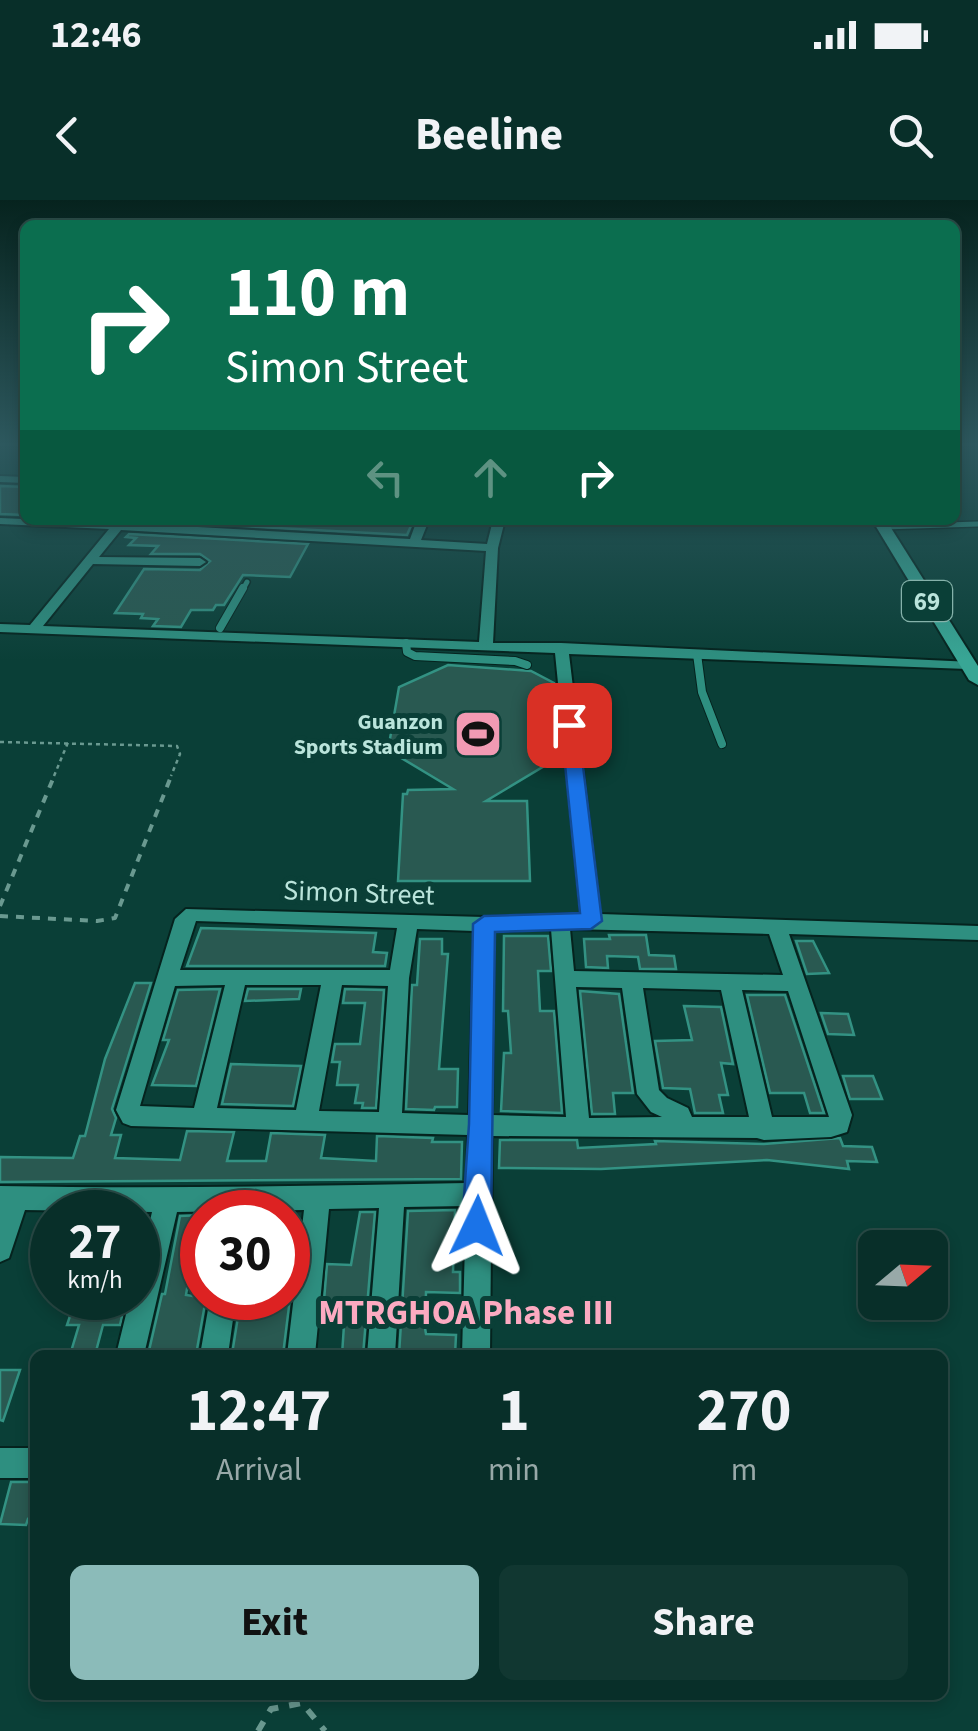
<!DOCTYPE html>
<style>
body{margin:0;font-family:"Source Sans 3",sans-serif;background:#113731;color:#f1f3f6;height:100vh;display:flex;flex-direction:column;font-size:38px;white-space:nowrap}
*{box-sizing:border-box;margin:0}
p{font-size:32px;color:#98a9a8}
.icon{flex:none;width:55px;height:55px;fill:none;stroke:currentColor;stroke-width:2;stroke-linecap:round;stroke-linejoin:round}
.map{position:relative;flex:1;overflow:hidden}
.details{position:absolute;left:30px;top:1150px;width:918px;height:350px;display:flex;flex-direction:column;background:#082f29;border-radius:15px;box-shadow:0 5px 15px #0003,0 0 0 2px #294a46}
.details>*{flex:none}
.hud{position:absolute;left:20px;top:20px;width:940px;height:305px;border-radius:15px;box-shadow:0 5px 15px #0003,0 0 0 2px #294a46;background:#0b6e4f;color:#fff;overflow:hidden}
.needle{width:65px;rotate:71deg}
.tools{position:absolute;left:858px;top:1030px;display:grid;gap:20px}
.tools a{display:grid;place-items:center;width:90px;height:90px;border-radius:15px;background:#082f29;box-shadow:0 5px 15px #0003,0 0 0 2px #294a46;font-size:50px}
.speed{position:absolute;left:30px;top:990px;display:flex;gap:20px;font-size:50px;font-weight:700;text-align:center}
.speed>*{display:grid;place-content:center;width:130px;height:130px;border-radius:50%;background:#082f29;box-shadow:0 5px 15px #0003,0 0 0 2px #294a46;line-height:1}
.speed small{font-size:25px;font-weight:400}
.speed .limit{border:15px solid #d22;background:#fff;color:#111}
.pin{position:absolute;display:grid;place-items:center;width:85px;height:85px;color:#fff;margin:-42px;border-radius:20px;box-shadow:0 5px 15px #0006}
.me{position:absolute;width:110px;margin:-55px;rotate:2deg;stroke-linejoin:round;filter:drop-shadow(0 0 8px #0008)}
.turn{display:flex;align-items:center;gap:35px;height:210px;padding:0 40px;font-size:45px}
.turn .icon{width:130px;height:130px;stroke-width:2.5}
.turn b{display:block;font-size:70px;line-height:85px}
.lanes{display:flex;align-items:center;height:95px;padding:0 40px;background:#0003;justify-content:center;gap:50px;direction:ltr}
.lanes .off{opacity:.35}
.eta{display:flex;justify-content:space-evenly;align-items:center;height:170px;text-align:center}
.eta b{font-size:60px;font-weight:700;line-height:70px}
.action{display:flex;gap:20px;margin-top:auto;padding:20px 40px}
.action a{flex:1;height:115px;border-radius:15px;background:#8bbbb9;color:#111;font-size:40px;font-weight:700;line-height:115px;text-align:center}
.action a+a{background:#113731;color:#f1f3f6}
.status{display:flex;justify-content:space-between;align-items:center;height:70px;padding:0 50px;background:#082f29;direction:ltr}
.status svg{height:28px;fill:currentColor}
header{display:flex;justify-content:space-between;align-items:center;height:130px;padding:0 40px;background:#082f29;font-size:45px;font-weight:700}
.map>svg:first-child{display:block}
</style>
<div class="status"><b>12:46</b><svg viewBox="0 0 49 12"><path d="M0 12V9h3v3zM5 12V6h3v6zM10 12V3h3v9zM15 12V0h3v12zM26 1h20v11H26zM47 4h2v5h-2z"/></svg></div>
<header><svg class="icon" aria-label="back" viewBox="0 0 24 24"><path d="M15 5l-7 7 7 7"/></svg>Beeline<svg class="icon" aria-label="search" viewBox="0 0 24 24"><circle cx="10" cy="10" r="6"/><path d="M15 15l6 6"/></svg></header>
<div class="map">
<svg width="978" height="1531" viewBox="0 0 978 1531">
<rect width="100%" height="100%" fill="#0a3f37"/>
<path fill="#295951" stroke="#339283" stroke-width="2.5" d="M0 286 25 287V315L0 314Z
M207 320 326 322 413 321 407 335 205 324Z
M129 334 308 344 290 377 243 375 224 405H216L213 410H191L181 427 153 426 158 419 141 418 143 414 115 413 144 369 200 370 210 361 200 354H151L158 346 129 345 136 338 126 337Z
M448 465 531 471 554 483 561 556 486 601H527L530 681H398L403 594H407L408 590 453 589 388 550 399 487Z
M201 728 376 733 373 752 387 753 385 766H187Z
M609 735H646L649 755 674 756 676 769H640L638 757 607 756 608 768 586 767 584 739H610Z
M504 736H548L551 771H538L540 811H554L562 913 501 911 504 853H511L508 811H503Z
M420 739H442V754H448L439 869H458L457 907H435L434 910 406 909 412 785H417Z
M796 741H813L829 773 807 774Z
M135 783H151L112 909 116 918 111 935H121L115 958 180 960 187 931 234 932 227 961H266L271 933 325 935 321 958 376 961 377 936 433 938 432 942H462L461 979 0 982V957L73 958 80 936H85L105 859Z
M220 789 196 886 152 885 169 840H163L178 790Z
M248 789H301L299 799 245 801Z
M345 789 384 790 376 908H362L363 903H355L358 885H337L340 862H332L335 844H360L365 803H343Z
M580 791 619 794 633 893H613L615 914H592Z
M747 795H785L824 913H810L804 893H770Z
M684 806 721 807 733 864 721 863 728 895H719L723 913H695L690 889 663 888 655 841 692 840Z
M821 813 848 814 854 835 828 834Z
M231 864 301 866 293 906 222 904Z
M843 876H873L882 899H850Z
M840 938 843 946 872 947 877 962 847 961 849 969 767 960 601 969 499 968 500 940H577L578 948 656 944 655 941 764 944Z
M455 1010 453 1072H460V1093L426 1092 425 1128 426 1134 456 1135 455 1155H399L408 1011Z
M360 1012H375L363 1155H342L344 1125H322L327 1064 351 1065Z
M202 1015V1058H192L186 1095 206 1098 196 1155H148L162 1094H165L180 1016Z
M288 1066H294L283 1155 232 1154 241 1098H288Z
M76 1098H126L120 1125H103L95 1155H70L79 1125H67Z
M0 1170H20L3 1221 0 1220Z
M11 1282H35V1320L28 1319 26 1325 0 1324Z"/>
<g fill="none" stroke-linecap="round" stroke-linejoin="round">
<g stroke="#05231e" stroke-width="8">
<path id="service-far1" d="M883 327 978 324
M242 391 247 382"/>
</g>
<g stroke="#05231e" stroke-width="10">
<path id="service" d="M220 428 243 388
M406 443 407 452 415 456 515 461 527 465
M697 454 702 492 722 544"/>
</g>
<g stroke="#05231e" stroke-width="4">
<path id="minor" d="M0 276 25 277V283L0 282Z
M0 318 115 323 127 320 126 323 410 339 417 320H429L421 340 487 344 493 320H505L498 348 493 443H561L972 462V468L967 469 569 454 600 714 978 726V740L789 734 852 915 847 932 831 937 764 940 757 938 492 936 490 1155H462L466 1006 404 1007 395 1155H367L379 1008 329 1009 315 1155H287L304 1010 177 1012 144 1155H116L130 1098H138V1070L152 1012 25 1010 9 1058 0 1062V986C157 989 311 986 467 983L468 935 131 926 123 923 116 910 175 719 186 709 484 717 581 714 555 453 0 432V424L30 425 109 329 0 324ZM121 330 486 351 479 442 43 426 93 364 200 366 206 362 200 358 99 357ZM196 721 397 728 390 770H180ZM417 729 474 731 469 915 402 913 409 778ZM551 729 566 917 492 915 494 731ZM570 729 769 734 783 775 574 771ZM225 785 194 908 140 906 175 786ZM245 785H321L296 910 217 908ZM342 785 388 786 379 912 319 911ZM576 787 622 788 637 894 651 912 662 917 589 918ZM643 788 721 790 749 917H692L688 908 667 898 659 890ZM742 790 788 791 829 917H772Z
M210 1098H236L228 1155H200Z
M0 1248H35V1278H0Z"/>
</g>
<g stroke="#05231e" stroke-width="4">
<path id="primary" d="M872 320H886L978 466V485L969 480Z"/>
</g>
<path stroke="#6a9990" stroke-width="2.5" stroke-dasharray="4 4" stroke-linecap="butt" d="M0 542 177 546 180 554 171 576
M54 576 69 540"/>
<path stroke="#6a9990" stroke-width="4" stroke-dasharray="8 8" stroke-linecap="butt" d="M0 706 55 574
M0 716 97 721 115 718 172 574"/>
<path stroke="#6a9990" stroke-width="6" stroke-dasharray="11 11" stroke-linecap="butt" d="M258 1531 271 1509 302 1503 325 1531"/>
<use href="#service-far1" stroke="#2e8f80" stroke-width="5"/>
<use href="#service" stroke="#2e8f80" stroke-width="8"/>
<use href="#minor" fill="#2e8f80" fill-rule="evenodd"/>
<use href="#primary" fill="#38a695" fill-rule="evenodd"/>
</g>
<linearGradient id="sky" x2="0" y2="1"><stop stop-color="#06231e"/><stop offset="0.53" stop-color="#2d585e"/><stop offset="1" stop-color="#2d585e" stop-opacity="0"/></linearGradient>
<rect width="978" height="461" fill="url(#sky)"/>
<path fill="#1a73e8" stroke="#114b97" stroke-width="2.5" d="M569 520 578 525 602 721 591 729 495 732 491 1026 487 1036 477 1040 467 1036 462 1026 469 924 473 724 484 716 580 713 561 525Z"/>
<defs>
<g id="stadium-square" transform="scale(2.5)"><rect x="-9" y="-9" width="18" height="18" rx="4" fill="#f19ab3" stroke="#0a3f37"/><path d="M0-5a6.5 5 0 1 0 0 10a6.5 5 0 1 0 0-10ZM-3.5-1.8h7v3.6h-7Z" fill="#111"/></g>
</defs>
<g fill-rule="evenodd">
<use href="#stadium-square" x="478" y="534"/>
</g>
<g text-anchor="middle" stroke-width="10" stroke-linejoin="round" paint-order="stroke">
<g font-size="22" font-weight="bold" fill="#bae4db" stroke="#0a3f37" text-anchor="end">
<text x="443" y="529">Guanzon<tspan x="443" dy="25">Sports Stadium</tspan></text>
</g>
<rect fill="#0a3f37" stroke="#85b2aa" stroke-width="2.5" x="902" y="381" width="50" height="40" rx="8"/>
<g font-size="25" font-weight="bold" fill="#bae4db">
<text x="927" y="410">69</text>
</g>
<g font-size="28" fill="#bae4db" stroke="#0a3f37">
<text transform="translate(359 692) rotate(2)" y="10">Simon Street</text>
</g>
<g font-size="35" font-weight="bold" fill="#fcaac1" stroke="#0a3f37">
<text x="466" y="1124">MTRGHOA Phase III</text>
</g>
</g>
</svg>
<div class="tools">
<a><svg class="needle" viewBox="-14 -14 28 28"><path d="M0-13l5 13h-10z" fill="#e53935"/><path d="M0 13l5-13h-10z" fill="#98a9a8"/></svg></a>
</div>
<div class="speed"><div>27<small>km/h</small></div><div class="limit">30</div></div>
<div class="pin" style="left:569px;top:525px;background:#d93025"><svg class="icon" aria-label="arrive" viewBox="0 0 24 24"><path d="M6 21V4h12l-3 4 3 4H6"/></svg></div>
<svg class="me" style="left:477px;top:1026px" viewBox="-20 -20 40 40"><path d="M0-17L14 15 0 8-14 15z" fill="#1a73e8" stroke="#fff" stroke-width="4"/></svg>
<div class="hud">
<div class="turn"><svg class="icon" aria-label="right" viewBox="0 0 24 24"><path d="M7 20v-9h11M14 6l5 5-5 5"/></svg><div><b>110 m</b>Simon Street</div></div>
<div class="lanes"><svg class="icon off" aria-label="left" viewBox="0 0 24 24"><path d="M17 20v-9H6M10 6l-5 5 5 5"/></svg><svg class="icon off" aria-label="ahead" viewBox="0 0 24 24"><path d="M12 20V5M6 11l6-6 6 6"/></svg><svg class="icon" aria-label="right" viewBox="0 0 24 24"><path d="M7 20v-9h11M14 6l5 5-5 5"/></svg></div>
</div>
<section class="details">
<div class="eta">
<div><b>12:47</b><p>Arrival</p></div>
<div><b>1</b><p>min</p></div>
<div><b>270</b><p>m</p></div>
</div>
<div class="action"><a>Exit</a><a>Share</a></div>
</section>
</div>
